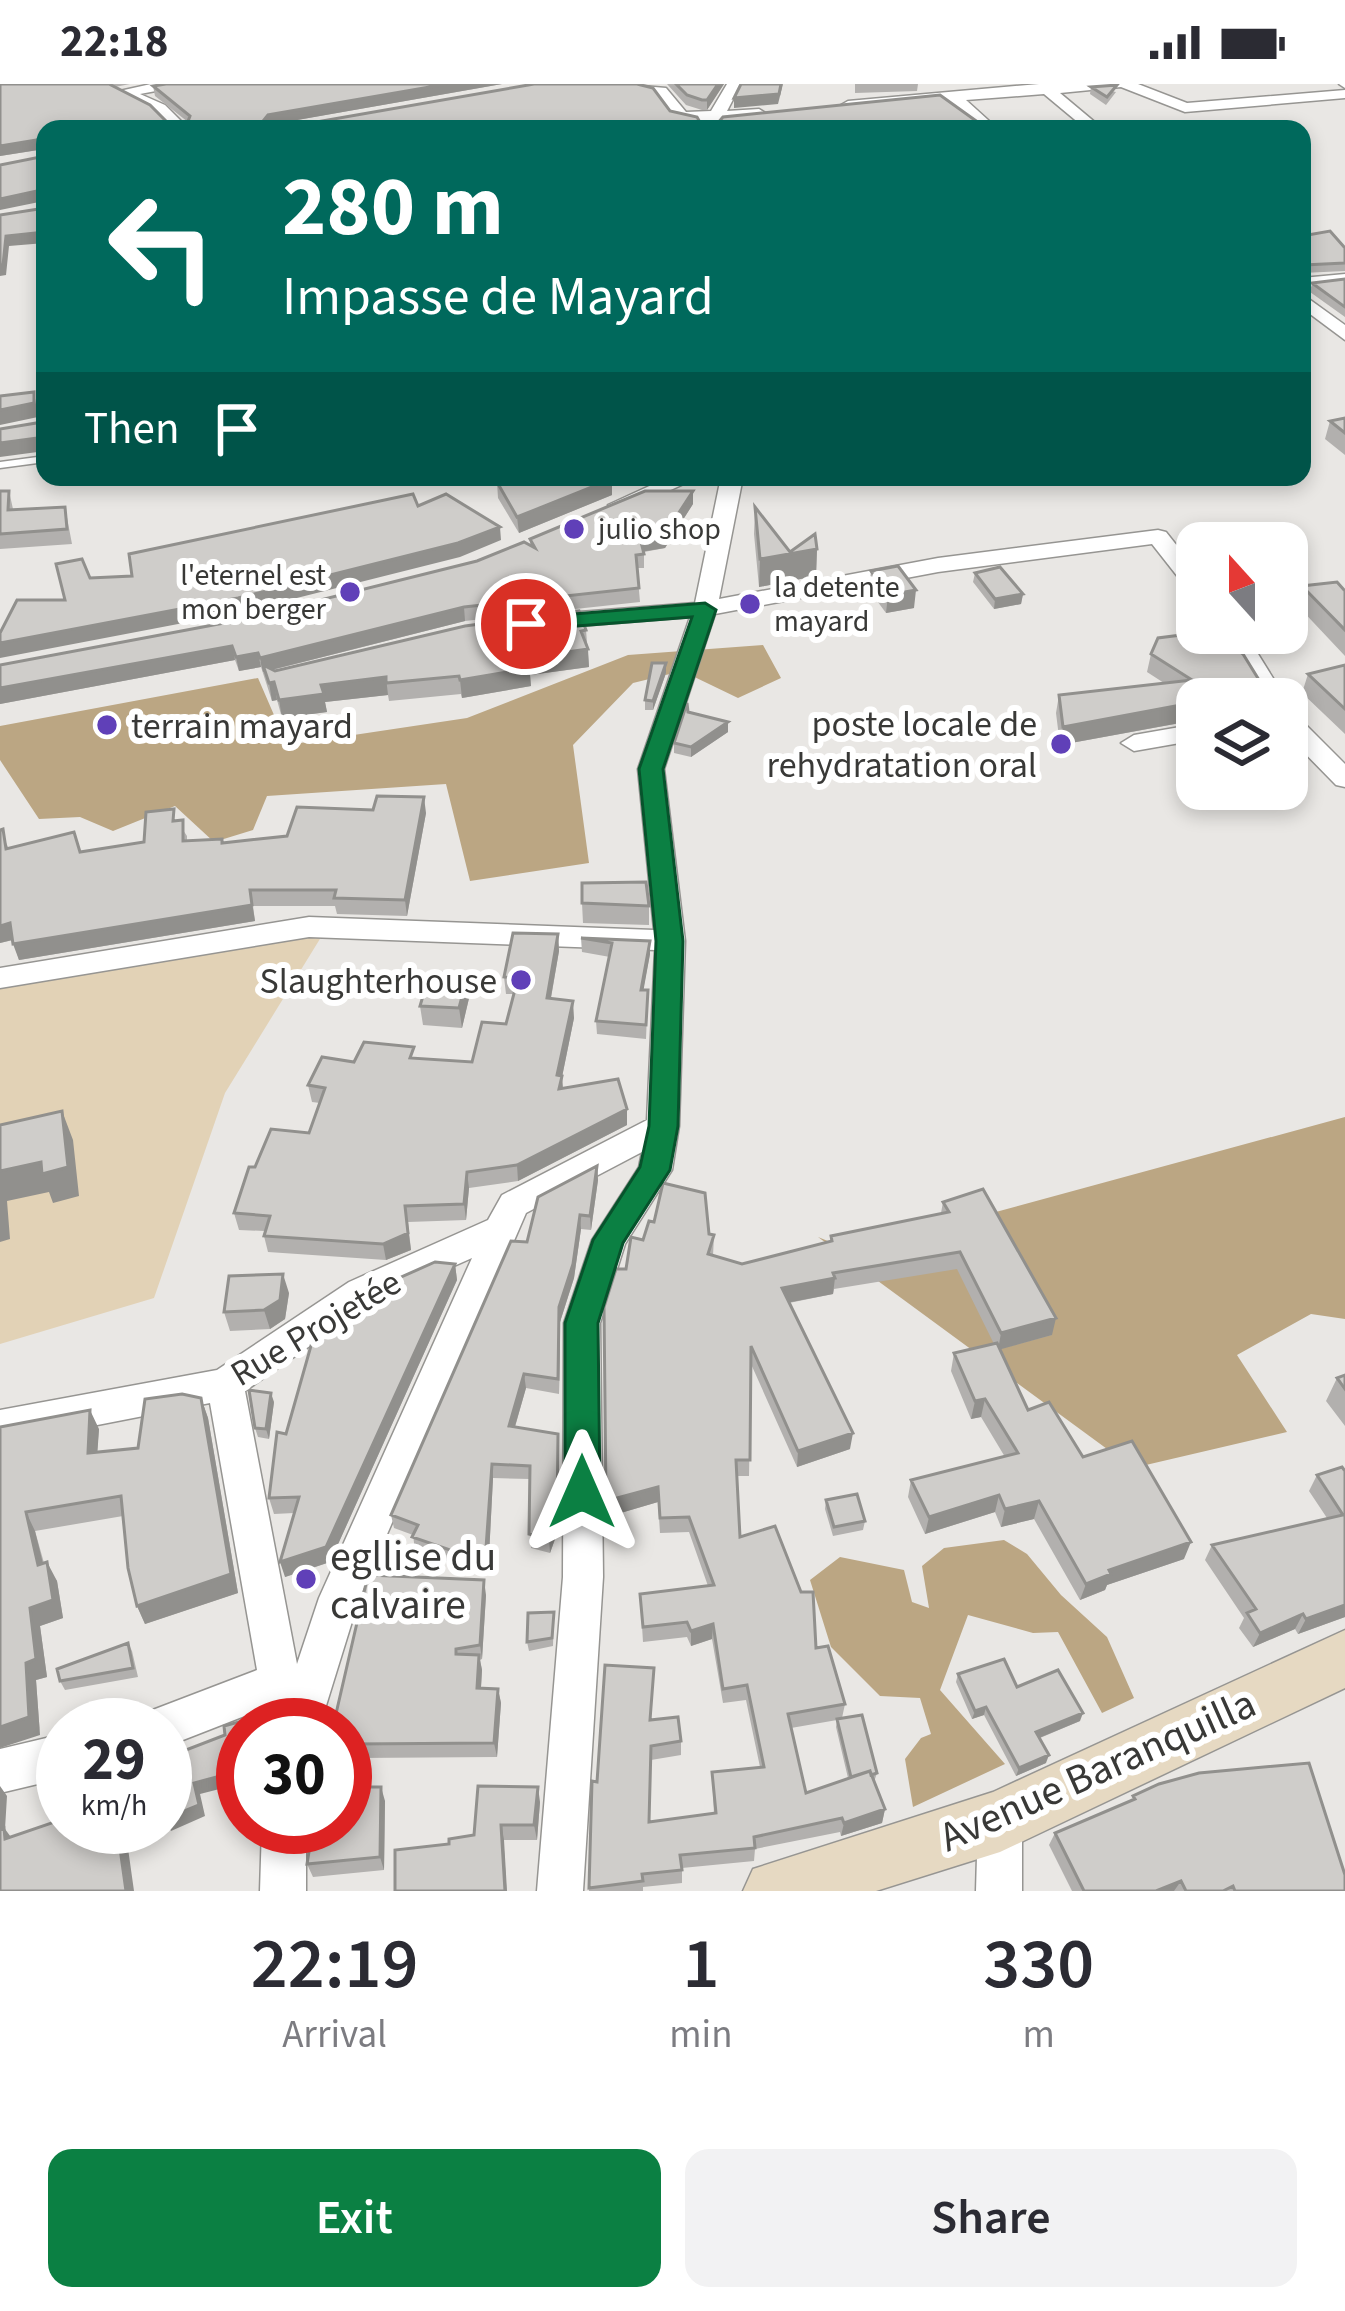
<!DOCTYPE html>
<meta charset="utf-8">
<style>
body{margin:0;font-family:"Source Sans 3",sans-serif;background:#f2f2f3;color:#2b2b33;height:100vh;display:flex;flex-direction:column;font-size:45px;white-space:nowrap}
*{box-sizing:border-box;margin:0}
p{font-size:39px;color:#7c7c81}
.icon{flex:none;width:66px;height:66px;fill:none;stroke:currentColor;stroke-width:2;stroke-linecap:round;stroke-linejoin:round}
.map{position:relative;height:1807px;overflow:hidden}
.drawer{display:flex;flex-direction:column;background:#fff;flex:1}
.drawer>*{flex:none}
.top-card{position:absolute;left:36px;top:36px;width:1275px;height:366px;border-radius:24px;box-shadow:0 6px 18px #0003;background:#00695c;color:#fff;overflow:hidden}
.needle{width:78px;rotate:339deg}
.buttons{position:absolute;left:1176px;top:438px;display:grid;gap:24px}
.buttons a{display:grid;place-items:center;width:132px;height:132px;border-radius:24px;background:#fff;box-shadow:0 6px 18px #0003;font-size:60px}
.speed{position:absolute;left:36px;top:1614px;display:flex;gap:24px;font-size:60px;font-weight:700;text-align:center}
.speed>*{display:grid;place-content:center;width:156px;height:156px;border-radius:50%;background:#fff;box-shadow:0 6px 18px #0003;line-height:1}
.speed small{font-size:30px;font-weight:400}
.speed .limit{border:18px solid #d22;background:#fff;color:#111}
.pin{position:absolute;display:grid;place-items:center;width:102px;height:102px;color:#fff;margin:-51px;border:6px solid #fff;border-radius:50%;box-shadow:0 3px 12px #0007}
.me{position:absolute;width:132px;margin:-66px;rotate:0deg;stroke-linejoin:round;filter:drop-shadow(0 0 9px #0008)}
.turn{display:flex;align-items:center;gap:42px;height:252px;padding:0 48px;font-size:54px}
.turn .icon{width:156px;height:156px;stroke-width:2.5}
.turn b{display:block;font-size:84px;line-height:102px}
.then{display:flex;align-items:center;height:114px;padding:0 48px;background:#0003;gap:24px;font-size:45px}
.eta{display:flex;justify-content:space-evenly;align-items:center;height:204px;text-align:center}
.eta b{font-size:72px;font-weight:600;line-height:84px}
.primary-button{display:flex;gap:24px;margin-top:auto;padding:24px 48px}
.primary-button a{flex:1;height:138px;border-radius:24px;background:#0b8043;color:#fff;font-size:48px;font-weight:600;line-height:138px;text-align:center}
.primary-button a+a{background:#f2f2f3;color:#2b2b33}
.status{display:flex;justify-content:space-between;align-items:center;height:84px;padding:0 60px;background:#fff;direction:ltr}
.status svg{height:33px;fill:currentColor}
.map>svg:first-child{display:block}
</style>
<div class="status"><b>22:18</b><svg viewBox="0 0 49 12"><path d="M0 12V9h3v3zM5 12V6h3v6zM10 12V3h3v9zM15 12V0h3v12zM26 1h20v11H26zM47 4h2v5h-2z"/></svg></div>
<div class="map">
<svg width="1345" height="1807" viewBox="0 0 1345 1807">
<rect width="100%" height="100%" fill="#e9e7e4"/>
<path fill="#e2d2b6" d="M323 850 225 1009 154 1214 0 1260V904Z"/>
<path fill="#bba683" d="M763 561 781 594 738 614 682 587 633 599 573 661 589 779 470 797 446 700 267 712 253 746 214 758 175 722 113 747 80 733 39 735 0 676V642L258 594 287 661 467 634 628 571Z
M1345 1033V1235L1311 1230 1237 1271 1287 1348 1133 1384 818 1153 852 1167Z
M1004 1456 1027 1470 1061 1511 1107 1553 1134 1614 1102 1629 1058 1548 1033 1549 968 1531 940 1606 1005 1680 913 1723 905 1675 921 1654 931 1650 920 1614 880 1612 831 1563 810 1496 840 1473 904 1486 912 1518 929 1524 922 1482 944 1464Z"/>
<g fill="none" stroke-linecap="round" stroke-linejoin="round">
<g stroke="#969592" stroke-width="3">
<path id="service" d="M1339 0H1345V4Z
M45 372V378L0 384V378Z"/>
</g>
<g stroke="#969592" stroke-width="3">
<path id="minor" d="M151 0H193L140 10 165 21 189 45H172L155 27 115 8Z
M620 0 666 4 686 28 711 27 727 0H741L727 27 759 25 767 30 722 36 717 45H701L706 37 677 36 656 10Z
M1039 0H1138L1187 19 1345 6V14L1185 28 1121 3 1060 9 1103 45H1086L1044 10 966 16 998 45H981L950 17 848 25 841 21 848 17Z
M1345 190V200L1302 204V194Z
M1302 210 1345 241V256L1302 224Z
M669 393H699L627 426 619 428 608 421Z
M721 393H743L719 515 938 474 1158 446 1166 448 1197 487V509L1189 507 1152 460 938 488 715 530 664 685 685 857 679 1042 672 1086 625 1160 600 1239 603 1493 583 1807H537L563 1493 564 1239 592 1156 639 1083 642 1068 526 1129 359 1515 320 1641H261L260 1626 165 1663V1641H144L150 1627 257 1586 210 1319 0 1360V1326L217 1286 349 1198 488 1136 502 1111 647 1036 655 866 309 853 0 904V884L309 833 654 846 638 685 690 533 541 545 529 538 541 531 695 519ZM472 1174 319 1514 297 1580 245 1307 373 1218Z
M1221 549H1245L1286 615H1260Z
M1287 628 1296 631 1345 680V703L1336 701 1287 651Z
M1197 640V656L1134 667 1121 659 1134 651Z
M63 1650V1694L0 1709V1665Z
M1000 1715 1016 1721 1022 1737V1807H976L978 1737 984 1721Z
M262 1743H306V1807H260Z"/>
</g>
<g stroke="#969592" stroke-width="3">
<path id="secondary" d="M1345 1546V1604L1000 1768 876 1807H743L753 1785 993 1708Z"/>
</g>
<use href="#service" fill="#fff" fill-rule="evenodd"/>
<use href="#minor" fill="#fff" fill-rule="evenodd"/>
<use href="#secondary" fill="#e6d9c2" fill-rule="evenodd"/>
</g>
<path fill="#b2b0ae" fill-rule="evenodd" d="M0 0H130L115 3 150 21 167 38 187 40 188 38 155 12 153 2 166 0H502L274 40H305L534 0H637L653 4 670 27 697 33 701 40H717L723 33 940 11 979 39 992 40 997 45H45V65L0 72Z
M667 0H724L707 26H702L686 21Z
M855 0H918L917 7 855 9Z
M1091 3 1116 8 1106 21 1090 10Z
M1302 152 1345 164V187L1302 189Z
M1345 195V233L1310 208 1312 199Z
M1345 334V371L1325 355 1330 337Z
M497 398 612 411 519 449 498 414Z
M0 407H9L13 425 65 423 72 460 0 465Z
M693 420 665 464 644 468V484H637L640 518 465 537 272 586 586 546 589 583 530 591 531 602 462 614 461 610 389 617 388 611 325 618 327 628 282 634 277 616 272 617 261 583 239 587 235 576 0 620V581L240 536 477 477 530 461V455Z
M755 423 790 468 817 465 816 492 759 503 754 450Z
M871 487 914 524 886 529 869 506Z
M975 489 1023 510 1021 520 994 525 973 498Z
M1302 502 1345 507V572L1297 521Z
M1151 570 1259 596 1254 613 1197 615V636L1060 661 1056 629 1059 611 1164 599 1147 588Z
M666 579V589L653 626H645V616Z
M1345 581V650L1302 609 1308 590Z
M688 628 728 638V648L691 673 674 669V659Z
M426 729 407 832 337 830 335 822H253L255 837 19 876 13 856 0 859V746L9 765 80 768 144 758 177 737 187 752V757L222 755 223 759 287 752Z
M582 819 649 822V841L583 839Z
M558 850 559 867 551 914 574 934 562 993 563 1004 627 1041 518 1097 469 1104 466 1136 408 1138 411 1166 386 1176 268 1168 264 1152 265 1147 239 1146 234 1129 255 1083 309 1049 320 1019 312 1018 308 1001 354 978 416 975 472 978 506 940 514 910H506L504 893Z
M581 854 650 857V870L643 906H648L646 955 597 950 596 937 610 873 582 868Z
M468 890 470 910 462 944 423 941 420 922Z
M597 1082 598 1096 591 1146 581 1145 574 1194 560 1238 559 1310 526 1304 515 1343 558 1350 559 1444 550 1469 531 1464 530 1395 493 1394 488 1491 415 1466 413 1451 394 1444 391 1431 527 1158Z
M943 1118 1052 1251 1000 1265 1028 1326 1083 1373 1184 1475 1107 1501 1105 1506 1080 1516 1034 1435 1001 1443 995 1428 925 1450 908 1413 911 1396 1005 1373 981 1333 971 1335 951 1287 954 1269 994 1260 957 1185 834 1205 833 1210 789 1219 850 1365 797 1383 751 1280 749 1392H737L740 1453 816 1564 845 1620 842 1634 877 1689 874 1698 885 1725 882 1739 841 1752 840 1748 755 1765 754 1777 682 1784V1799L643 1803V1807H589L592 1697 597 1698 654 1584 651 1636 681 1657V1671L651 1676 649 1738 714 1730 712 1688 760 1683 746 1616 723 1619 712 1555 691 1562 687 1553 643 1558 640 1510 708 1502 689 1448 660 1449 658 1418 607 1433 626 1185 643 1156 714 1151 713 1172 742 1180 830 1157 831 1152 941 1129ZM837 1636 836 1643 848 1694 806 1709 791 1644Z
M455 1180 457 1196 330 1478 285 1493 294 1429 274 1430 269 1414 286 1350Z
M289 1209 285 1235 270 1245 230 1247 224 1228Z
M1345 1291V1342L1326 1317 1337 1294Z
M201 1314 208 1334 238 1509 145 1540 137 1522 123 1432 35 1447 44 1479 57 1497 63 1534 40 1542 47 1593 36 1596 40 1651 0 1343 99 1345 97 1368 138 1364Z
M274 1318 269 1355 258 1353 255 1344Z
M1342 1383 1345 1533 1298 1550 1295 1545 1253 1563 1239 1544 1244 1534 1205 1476 1212 1461 1327 1434 1309 1407 1317 1391Z
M826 1416 865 1437 863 1446 833 1452 825 1425Z
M486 1511 482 1575 480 1576 482 1586 481 1604 498 1605 501 1619 497 1673 357 1674V1703L385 1717 384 1786 313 1793 307 1780 345 1743 335 1634Z
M554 1528 553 1562 529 1567 527 1558Z
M128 1559 132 1567 138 1593 65 1606 60 1597Z
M958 1590 1017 1603 1080 1637 1040 1654 1046 1679 1016 1692 984 1631 972 1635 956 1598Z
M1133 1712 1345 1807H1072L1049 1761 1055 1749 1130 1717Z
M540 1718 537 1756H504L449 1760 474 1751Z"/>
<path fill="#91908d" d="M447 0H502L269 41 264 36 268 31Z
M718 0H724L707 26V16Z
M783 0 778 20 734 24V14Z
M42 55 44 65 0 72V62Z
M42 106 44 117 0 126V115Z
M45 148V159L9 162 6 191 0 192V181L6 152Z
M34 308 38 333 0 341V326Z
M45 353V367L0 373V359Z
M612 395V411L519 449 517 433Z
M693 407V420L665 464 640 468V454Z
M500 443 501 456 460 473 241 528 0 574V559Z
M817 465 816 492 759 503 760 475Z
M1298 494 1293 510H1287V495Z
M916 506 914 524 886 529 888 511Z
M1023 510 1021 520 994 525 995 515Z
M464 523 465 537 263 588 260 574Z
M232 562 235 576 0 620V604Z
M588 565 589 583 530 591 531 602 462 614 460 596 526 574Z
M258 569 261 583 239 587 236 573Z
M666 579V589L653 626V617Z
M386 593 388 611 325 618 327 628 282 634 279 616 321 601Z
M1259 596 1254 613 1222 615 1226 602Z
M274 598 277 616 272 617 269 599Z
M1197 618 1196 636 1060 661 1063 643Z
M728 638V648L691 673V663Z
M424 713 426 729 407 832 405 816Z
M250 806 255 837 19 876 13 860Z
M10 839 16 855 0 859V842Z
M558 850 559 867 548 930 547 914Z
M650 857V870L641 920V906Z
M468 890 470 910 462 944 459 924Z
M573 917 574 934 562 993 563 1008 560 1021 557 991Z
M627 1025V1041L518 1097 517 1081Z
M62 1027 73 1056 79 1112 53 1119 49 1108 7 1117 10 1155 0 1158V1087Z
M597 1082 598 1096 591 1146 590 1132Z
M467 1088 469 1104 466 1136 464 1120Z
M405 1122 411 1166 386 1176 383 1160Z
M580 1131 581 1145 574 1194 560 1238 559 1310V1223Z
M455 1180 457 1196 330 1478 285 1493 280 1478Z
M283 1190 289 1209 285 1235 270 1245 264 1226Z
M835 1194 833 1210 781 1220 782 1204Z
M1056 1234 1052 1251 998 1266 1001 1249Z
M524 1290 526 1304 511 1356 509 1342Z
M271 1309 274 1318 269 1355 266 1345Z
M201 1314 208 1334 238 1509 145 1540 137 1522Z
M985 1315 981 1333 971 1335 975 1317Z
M90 1326 99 1345 96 1389 88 1369Z
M853 1349 850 1365 797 1383 798 1367Z
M558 1350 559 1444 550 1469 549 1455Z
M492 1380 493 1394 488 1491 485 1478Z
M658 1403V1418L607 1433 606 1417Z
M999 1411 995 1428 925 1450 929 1433Z
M1039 1417 1034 1435 1001 1443 1005 1425Z
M26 1428 35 1447 48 1500 38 1481Z
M1191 1458 1184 1475 1107 1501 1105 1506 1080 1516 1086 1500 1109 1486Z
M47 1478 57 1497 63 1534 40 1542 47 1593 36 1596 40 1651 0 1664V1643L26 1579 30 1524Z
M484 1496 486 1511 482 1575 480 1561Z
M1345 1521V1533L1298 1550 1306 1535Z
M1303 1530 1295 1545 1253 1563 1260 1549Z
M713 1540 712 1555 691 1562V1547Z
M479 1571 482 1586 480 1619 477 1604Z
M498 1605 501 1619 497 1673 494 1659Z
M986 1623 984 1631 972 1635 975 1627Z
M1083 1629 1080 1637 1034 1656 1036 1648Z
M352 1660 357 1674V1716L352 1703Z
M1049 1671 1046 1679 1016 1692 1019 1684Z
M243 1686V1699L200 1710 205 1732 171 1747 165 1735 194 1699Z
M0 1702 7 1712 5 1745 16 1760H0Z
M381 1703 385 1717 384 1786 380 1773Z
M538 1703 540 1718 537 1756 534 1741Z
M885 1725 882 1739 841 1752 844 1739Z
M501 1741 504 1756 507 1807H505Z
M117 1743H125L134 1807H126Z
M1181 1797 1174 1807H1156Z"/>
<path fill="#cfcdca" stroke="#91908d" stroke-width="3" d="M0 0H109L150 21 167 38 187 40 190 32 153 2 166 0H447L268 31 264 36 268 40H305L534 0H637L653 4 670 27 697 33 701 40H717L723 33 940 11 979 39 992 40 997 45H45V57L42 55 0 62Z
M676 0H718L707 16H702L687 11Z
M741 0H781L779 10 734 14Z
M1117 1 1107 13 1091 3Z
M45 72V109L42 106 0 115V81Z
M45 124V148L6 152 3 181H0V131Z
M1330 147 1345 164V179L1304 181 1302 185V152Z
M1345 195V223L1312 199Z
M34 308V319L0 326V312Z
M1345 334V349L1330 337Z
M45 335V353L0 359V345L42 338Z
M524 393H612V395L517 433 497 398Z
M0 407H9L8 426 65 423 67 445 0 450Z
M645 407H693L665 450 640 454 644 470 636 471 639 504 464 523 260 574 258 569 236 573 232 562 0 604V581L240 536 477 477 524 458 535 464 530 455Z
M413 410 418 422 446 410 500 443 458 459 238 514 0 559V549L17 516H65L56 480 82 475 90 494 132 492 129 470Z
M755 423 790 468 815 450 817 465 760 475Z
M1258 453 1264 459H1217Z
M898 482 916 506 888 511 871 487Z
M1000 483 1023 510 995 515 975 489Z
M1287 483 1298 494 1287 495Z
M1337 498 1345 507V546L1302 502Z
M579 527 586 546 581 547 588 565 526 574 530 584 460 596 459 592 386 599V593L321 601 324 610 279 616 274 598 269 599 263 581 275 587 465 542Z
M1197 549H1218L1243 570 1259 596 1226 602 1238 615H1197V618L1063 643 1059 611 1192 596 1151 570 1158 554Z
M652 579H666L653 617 645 616Z
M1345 581V625L1308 590Z
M687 619 688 628 728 638 691 663 674 659Z
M377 712 424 713 405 816 334 814 336 806H250L252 821 13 860 10 839 0 842V746L3 745 6 765 74 748 80 768 144 758 146 728 174 725 173 737 183 736V757L222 755V759L287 752 297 723 373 726Z
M646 798 649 822 582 819V799Z
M513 849 558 850 547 914 573 917 557 991 562 992 559 1005 618 995 627 1025 517 1081 467 1088 464 1120 405 1122 408 1149 383 1160 264 1152 270 1132 234 1129 249 1083H255L271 1045 309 1049 325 1004 308 1001 322 973 354 978 364 958 414 963 410 974 472 978 482 938 506 940 518 894 504 893Z
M581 854 650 857 641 906H648L646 941 596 937 612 859Z
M430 888 468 890 459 924 420 922Z
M62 1027 68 1083 42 1090 41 1078 0 1087V1041Z
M597 1082 590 1132 580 1131 573 1180 559 1223 558 1295 524 1290 509 1342 558 1350 557 1431 549 1455 529 1450 530 1382 492 1380 485 1478 412 1453 418 1441 391 1431 511 1157 527 1158 538 1113Z
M663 1099 705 1109 709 1150 714 1151 708 1170 742 1180 832 1157 831 1152 949 1128 943 1118 983 1105 1056 1234 1001 1249 960 1168 833 1189 835 1194 782 1204 853 1349 798 1367 751 1262 750 1376H736L740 1453 775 1442 801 1508H813L816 1564 828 1562 845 1620 788 1630 806 1709 870 1687 885 1725 844 1739 842 1734 754 1753 755 1764 680 1771 682 1786 642 1790 643 1797 589 1804 592 1697 597 1698 605 1581 654 1584 650 1636 678 1633 681 1657 651 1662 649 1738 716 1729 712 1688 764 1683 747 1601 723 1605 713 1540 691 1547 687 1538 643 1543 640 1510 714 1501 689 1433 660 1434 658 1403 606 1417 604 1223 616 1185H626L631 1153 643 1156 649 1137 654 1138Z
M435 1178 455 1180 326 1463 280 1478 299 1413 269 1414 277 1348 286 1350 316 1244 341 1233 344 1225 372 1206Z
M283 1190 280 1216 264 1226 224 1228 229 1192Z
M997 1259 1028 1326 1049 1318 1083 1373 1132 1357 1191 1458 1109 1486 1111 1490 1086 1500 1039 1417 1005 1425 999 1411 929 1433 911 1396 1018 1369 985 1315 975 1317 954 1269Z
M1345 1291V1305L1337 1294Z
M249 1306 271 1309 266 1345 255 1344Z
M182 1310 201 1314 231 1490 137 1522 128 1484 121 1412 26 1428 38 1481 47 1478 53 1516 30 1524 36 1575 26 1579 29 1633 0 1643V1343L90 1326 88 1369 138 1364 145 1315Z
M1342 1383 1345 1387V1521L1306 1535 1303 1530 1260 1549 1247 1529 1256 1525 1212 1461 1343 1431 1317 1391Z
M857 1410 865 1437 834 1443 826 1416Z
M368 1491 484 1496 480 1561 456 1565V1570L479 1571 477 1604 498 1605 494 1659 352 1660V1703H381L380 1773 307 1780 313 1743H345V1641H327L328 1634H335Z
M554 1528 552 1554 527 1558 528 1529Z
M128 1559 133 1584 60 1597 57 1585Z
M1004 1575 1017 1603 1058 1586 1083 1629 1036 1648 1049 1671 1019 1684 986 1623 975 1627 958 1590Z
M862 1631 877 1689 871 1691 870 1687 851 1693 837 1635Z
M257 1633H268L269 1641H243V1686L194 1699 199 1721 165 1735V1674L225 1651 224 1642Z
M1309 1679 1345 1791V1807H1235L1233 1802 1223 1807H1186L1181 1797 1156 1807H1084L1055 1749 1135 1715 1133 1712 1159 1700 1199 1689Z
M478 1702 538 1703 534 1741H501L505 1807H395V1766L449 1760V1755L474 1751Z
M63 1735V1743H117L126 1807H0V1746L4 1744 5 1755Z"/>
<path fill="#0b8043" stroke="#07532c" stroke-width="3" d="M705 519 716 526 663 685 683 857 678 1042 670 1086 623 1159 598 1239 600 1408 595 1419 582 1424 570 1419 565 1408V1239L593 1156 640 1083 649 1042 656 857 639 685 692 533 526 546 515 540 526 534Z"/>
<g fill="#6040b8" stroke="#fff" stroke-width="4.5">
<circle cx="574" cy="445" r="12"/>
<circle cx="350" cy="508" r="12"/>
<circle cx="750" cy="520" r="12"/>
<circle cx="107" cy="641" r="12"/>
<circle cx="1061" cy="660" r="12"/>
<circle cx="521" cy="896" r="12"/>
<circle cx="306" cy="1495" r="12"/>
</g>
<g text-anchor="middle" stroke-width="12" stroke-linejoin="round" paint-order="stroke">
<g font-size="30" fill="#393937" stroke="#fff" text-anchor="start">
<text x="598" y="455">julio shop</text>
<text x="326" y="501" text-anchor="end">l'eternel est<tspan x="326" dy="34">mon berger</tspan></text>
<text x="774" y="513">la detente<tspan x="774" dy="34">mayard</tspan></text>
</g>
<g font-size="36" fill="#393937" stroke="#fff" text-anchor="end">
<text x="1037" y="652">poste locale de<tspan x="1037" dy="41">rehydratation oral</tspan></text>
<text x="131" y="654" text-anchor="start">terrain mayard</text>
<text x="497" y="909">Slaughterhouse</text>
</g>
<g font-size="36" fill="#393937" stroke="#fff">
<text transform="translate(315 1243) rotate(-31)" y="13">Rue Projetée</text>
</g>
<g font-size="42" fill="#393937" stroke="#fff" text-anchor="start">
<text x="330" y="1486">egllise du<tspan x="330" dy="48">calvaire</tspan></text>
</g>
<g font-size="42" fill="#393937" stroke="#fff">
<text transform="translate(1097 1685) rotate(-24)" y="15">Avenue Baranquilla</text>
</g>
</g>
</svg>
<div class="buttons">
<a><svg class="needle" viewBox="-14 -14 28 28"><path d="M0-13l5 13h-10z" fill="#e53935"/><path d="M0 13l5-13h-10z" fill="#7c7c81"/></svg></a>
<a><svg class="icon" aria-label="layers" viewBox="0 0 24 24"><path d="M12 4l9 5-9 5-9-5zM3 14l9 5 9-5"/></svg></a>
</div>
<div class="speed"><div>29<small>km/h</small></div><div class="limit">30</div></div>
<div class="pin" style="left:526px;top:540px;background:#d93025"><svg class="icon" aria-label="arrive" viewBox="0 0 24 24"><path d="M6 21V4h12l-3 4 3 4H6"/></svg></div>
<svg class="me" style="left:582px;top:1408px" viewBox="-20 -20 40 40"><path d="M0-17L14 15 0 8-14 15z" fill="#0b8043" stroke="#fff" stroke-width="4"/></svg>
<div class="top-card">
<div class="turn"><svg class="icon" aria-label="left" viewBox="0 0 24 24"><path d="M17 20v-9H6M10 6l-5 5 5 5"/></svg><div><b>280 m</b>Impasse de Mayard</div></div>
<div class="then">Then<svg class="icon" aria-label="arrive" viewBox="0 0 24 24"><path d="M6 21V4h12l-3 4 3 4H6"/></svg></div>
</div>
</div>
<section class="drawer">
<div class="eta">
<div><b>22:19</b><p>Arrival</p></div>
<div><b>1</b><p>min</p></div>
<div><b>330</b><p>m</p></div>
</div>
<div class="primary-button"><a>Exit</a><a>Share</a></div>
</section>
